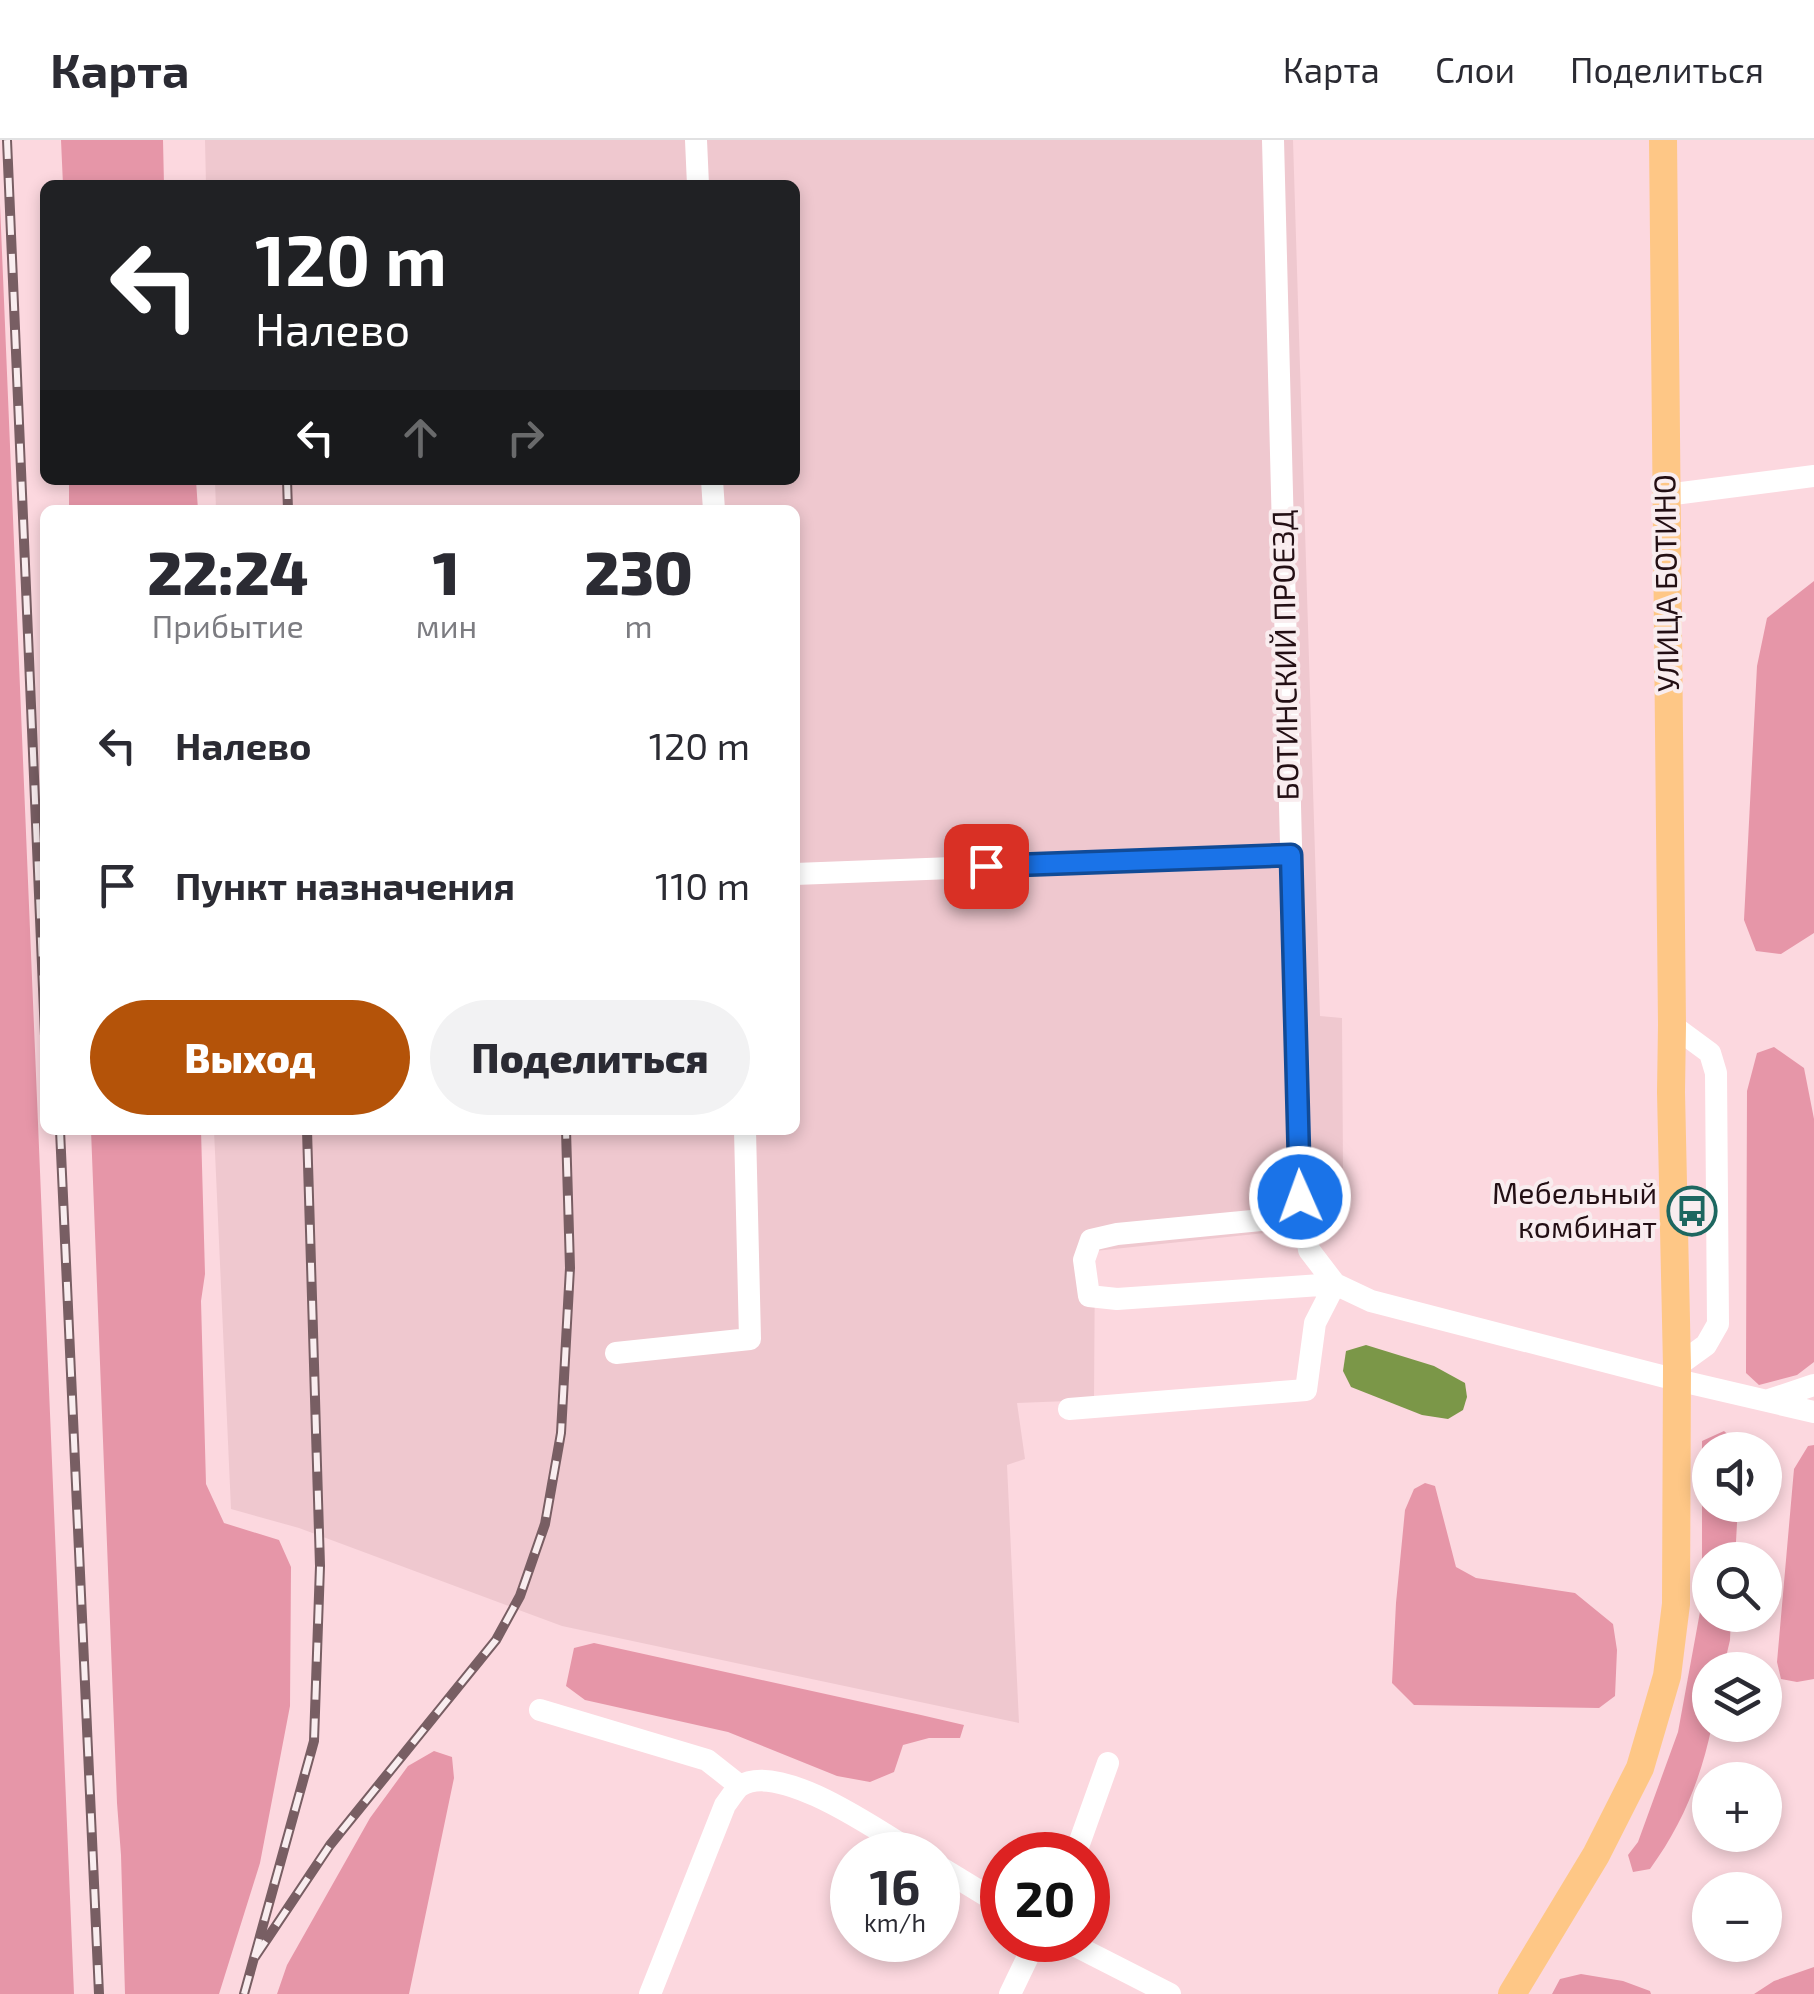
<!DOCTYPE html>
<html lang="ru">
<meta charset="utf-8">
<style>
body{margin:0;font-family:"Exo 2",sans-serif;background:#f2f2f3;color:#2b2b33;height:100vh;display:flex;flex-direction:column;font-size:38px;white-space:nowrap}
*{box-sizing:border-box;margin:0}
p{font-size:32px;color:#7c7c81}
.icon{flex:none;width:55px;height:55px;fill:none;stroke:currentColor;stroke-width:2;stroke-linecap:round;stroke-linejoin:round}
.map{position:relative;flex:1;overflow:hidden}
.sheet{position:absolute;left:40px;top:365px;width:760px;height:630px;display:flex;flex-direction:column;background:#fff;border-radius:15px;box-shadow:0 5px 15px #0003}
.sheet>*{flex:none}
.top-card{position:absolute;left:40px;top:40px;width:760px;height:305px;border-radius:15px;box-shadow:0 5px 15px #0003;background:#202124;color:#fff;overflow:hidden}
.controls{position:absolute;left:1692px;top:1292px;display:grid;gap:20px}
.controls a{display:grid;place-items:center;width:90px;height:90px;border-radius:50%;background:#fff;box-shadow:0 5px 15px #0003;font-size:50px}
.speed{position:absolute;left:830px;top:1692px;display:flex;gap:20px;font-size:50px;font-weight:700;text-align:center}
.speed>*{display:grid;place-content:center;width:130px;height:130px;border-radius:50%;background:#fff;box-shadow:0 5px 15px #0003;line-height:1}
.speed small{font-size:25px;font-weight:400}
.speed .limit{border:15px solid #d22;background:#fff;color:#111}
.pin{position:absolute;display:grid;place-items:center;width:85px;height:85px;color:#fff;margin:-42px;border-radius:20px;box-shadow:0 5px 15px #0006}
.me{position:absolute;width:110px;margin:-55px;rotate:358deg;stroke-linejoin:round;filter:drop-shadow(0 0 8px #0008)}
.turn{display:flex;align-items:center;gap:35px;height:210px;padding:0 50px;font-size:45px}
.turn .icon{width:130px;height:130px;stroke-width:2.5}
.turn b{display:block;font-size:70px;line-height:85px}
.lanes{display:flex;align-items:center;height:95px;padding:0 50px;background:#0003;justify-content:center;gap:50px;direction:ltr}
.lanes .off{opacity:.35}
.eta{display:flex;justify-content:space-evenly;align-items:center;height:170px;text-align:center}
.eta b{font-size:60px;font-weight:800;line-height:70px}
.primary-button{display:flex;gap:20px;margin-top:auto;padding:20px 50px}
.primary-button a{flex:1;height:115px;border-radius:60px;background:#b45309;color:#fff;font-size:40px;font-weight:800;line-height:115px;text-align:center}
.primary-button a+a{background:#f2f2f3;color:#2b2b33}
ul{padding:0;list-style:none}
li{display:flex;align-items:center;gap:30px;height:140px;padding:0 50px}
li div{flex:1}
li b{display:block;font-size:38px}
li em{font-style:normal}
header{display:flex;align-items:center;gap:60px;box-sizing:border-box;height:140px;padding:0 50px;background:#fff;border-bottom:2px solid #e1e1e2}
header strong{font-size:48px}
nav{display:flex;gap:55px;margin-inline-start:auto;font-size:35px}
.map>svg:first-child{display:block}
</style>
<header>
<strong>Карта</strong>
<nav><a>Карта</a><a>Слои</a><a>Поделиться</a></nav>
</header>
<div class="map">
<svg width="1814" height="1854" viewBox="0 0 1814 1854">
<rect width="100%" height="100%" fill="#fcd8df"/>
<path fill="#efc8cf" d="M205 0H1293L1320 876 1342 878 1343 1028 1284 1029V1091L1095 1111 1094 1260 1017 1263 1025 1319 1007 1325 1019 1583 562 1486 299 1388 231 1369 214 990H795V370H216L215 340H795V45H206Z"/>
<path fill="#e696a8" d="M61 0H163L164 45H63Z
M0 64 74 1854H0Z
M69 340H196L198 370H69Z
M1814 441V793L1781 814 1756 811 1744 780 1757 526 1767 478Z
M1774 907 1804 928 1814 979V1222L1797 1235 1759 1245 1746 1233 1747 951 1757 913Z
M91 990H201L205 1134 201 1161 206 1344 224 1383 279 1400 291 1427 290 1566 260 1723 219 1854H125L121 1715 117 1663Z
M1724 1291 1735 1301 1738 1310H1710V1365H1738L1735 1420H1710V1475H1731L1730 1500 1723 1530H1710V1585H1712C1701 1639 1682 1685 1650 1729L1633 1732 1628 1715 1638 1702 1678 1592 1702 1461V1301Z
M1814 1305V1539L1797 1542 1781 1539 1777 1522 1794 1329 1808 1306Z
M1425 1343 1435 1346 1456 1427 1476 1438 1575 1453 1613 1484 1617 1510 1615 1556 1599 1568 1414 1565 1392 1543 1396 1463 1405 1370 1414 1349Z
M594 1503 921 1575 964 1585 960 1598H929L903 1605 894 1632 870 1642 837 1636 728 1592 585 1560 566 1546 574 1508Z
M434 1611 452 1617 454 1638 409 1854H277L287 1825 370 1678 408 1626Z
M1814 1827V1854H1754L1774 1841Z
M1581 1834 1623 1841 1650 1851 1651 1854H1552L1560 1839Z"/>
<path fill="#7b9748" d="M1366 1205 1434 1226 1465 1243 1467 1257 1463 1270 1448 1279 1422 1275 1351 1247 1343 1231 1346 1211Z"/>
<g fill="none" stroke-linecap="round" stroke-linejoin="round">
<path stroke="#fff" stroke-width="22" d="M696 0 698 45
M1273 0 1300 1057 1309 1110 1335 1144 1371 1161 1677 1240 1814 1272
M712 340 714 370
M1666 355 1814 336
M795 734 1291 715
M1672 885 1710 913 1716 933 1718 1184 1706 1205 1677 1226
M616 1213 750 1199 745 990
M1769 1260 1814 1245
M1069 1269 1306 1250 1315 1183 1335 1144 1117 1159 1089 1156 1084 1120 1091 1100 1117 1094 1303 1076
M540 1570 707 1620 740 1646
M1075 1715 1108 1623
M938 1726 1002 1765
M1064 1800 1170 1854
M650 1854 725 1665C729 1660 735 1650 740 1646 780 1620 883 1694 918 1715
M1010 1854 1036 1800"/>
<path stroke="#fec786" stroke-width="28" d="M1512 1854 1596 1715 1640 1628 1667 1536 1676 1464 1677 1226 1671 952 1672 885 1663 0"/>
<g stroke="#785e63" stroke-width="10">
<path id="rail" d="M7 0 45 896
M287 340 288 370
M60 990 99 1854
M255 1817 330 1705 496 1500 520 1456 545 1384 561 1293 570 1128 566 990
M244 1854 314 1601 320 1426 307 990"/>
</g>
<use href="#rail" stroke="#f9edef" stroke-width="6" stroke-dasharray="19" stroke-linecap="butt"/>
</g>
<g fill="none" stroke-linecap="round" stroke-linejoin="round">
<g stroke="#114b97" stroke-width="25">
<path id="route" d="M986 726 1291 715 1300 1057"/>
</g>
<use href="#route" stroke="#1a73e8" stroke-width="18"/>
</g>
<defs>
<g id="bus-ring" transform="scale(2.5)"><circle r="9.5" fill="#f9edef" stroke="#1d6760" stroke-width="1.5"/><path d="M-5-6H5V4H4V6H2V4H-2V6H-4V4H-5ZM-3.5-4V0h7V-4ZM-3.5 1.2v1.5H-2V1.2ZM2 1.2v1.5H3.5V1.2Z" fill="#1d6760"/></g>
</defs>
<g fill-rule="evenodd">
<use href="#bus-ring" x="1692" y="1071"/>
</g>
<g text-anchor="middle" stroke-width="8" stroke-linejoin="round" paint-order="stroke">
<g font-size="30" fill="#230f14" stroke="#f9edef">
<text transform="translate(1667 443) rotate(-91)" y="10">УЛИЦА БОТИНО</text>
<text transform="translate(1286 515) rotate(-91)" y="10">БОТИНСКИЙ ПРОЕЗД</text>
</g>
<g font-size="30" fill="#230f14" stroke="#f9edef" text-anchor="end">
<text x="1657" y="1064">Мебельный<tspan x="1657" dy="34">комбинат</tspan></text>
</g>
</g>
</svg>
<div class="controls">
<a><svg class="icon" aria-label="sound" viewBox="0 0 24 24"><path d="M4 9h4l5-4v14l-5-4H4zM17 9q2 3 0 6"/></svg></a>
<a><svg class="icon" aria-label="search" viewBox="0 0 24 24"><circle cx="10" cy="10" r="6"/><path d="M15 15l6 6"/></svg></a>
<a><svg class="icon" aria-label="layers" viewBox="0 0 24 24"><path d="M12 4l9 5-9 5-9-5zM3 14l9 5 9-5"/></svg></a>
<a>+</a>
<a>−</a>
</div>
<div class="speed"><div>16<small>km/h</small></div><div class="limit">20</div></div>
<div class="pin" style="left:986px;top:726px;background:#d93025"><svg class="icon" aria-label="arrive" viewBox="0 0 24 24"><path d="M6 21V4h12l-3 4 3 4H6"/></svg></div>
<svg class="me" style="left:1300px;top:1057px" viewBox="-20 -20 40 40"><circle r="17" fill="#1a73e8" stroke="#fff" stroke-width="3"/><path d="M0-11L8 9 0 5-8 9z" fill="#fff"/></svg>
<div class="top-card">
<div class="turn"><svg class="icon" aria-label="left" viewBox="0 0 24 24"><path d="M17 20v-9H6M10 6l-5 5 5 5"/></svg><div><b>120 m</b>Налево</div></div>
<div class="lanes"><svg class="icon" aria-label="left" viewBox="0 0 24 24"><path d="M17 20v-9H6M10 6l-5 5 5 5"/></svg><svg class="icon off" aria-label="ahead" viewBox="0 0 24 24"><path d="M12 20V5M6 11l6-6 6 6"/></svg><svg class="icon off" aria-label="right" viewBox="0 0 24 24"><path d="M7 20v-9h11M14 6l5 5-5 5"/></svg></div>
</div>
<section class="sheet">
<div class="eta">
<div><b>22:24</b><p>Прибытие</p></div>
<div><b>1</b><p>мин</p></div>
<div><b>230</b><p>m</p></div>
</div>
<ul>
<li><svg class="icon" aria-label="left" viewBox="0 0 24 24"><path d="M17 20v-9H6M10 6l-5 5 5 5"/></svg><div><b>Налево</b></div><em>120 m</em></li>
<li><svg class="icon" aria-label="arrive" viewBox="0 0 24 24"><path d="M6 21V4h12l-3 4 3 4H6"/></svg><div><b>Пункт назначения</b></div><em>110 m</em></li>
</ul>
<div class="primary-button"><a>Выход</a><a>Поделиться</a></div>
</section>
</div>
